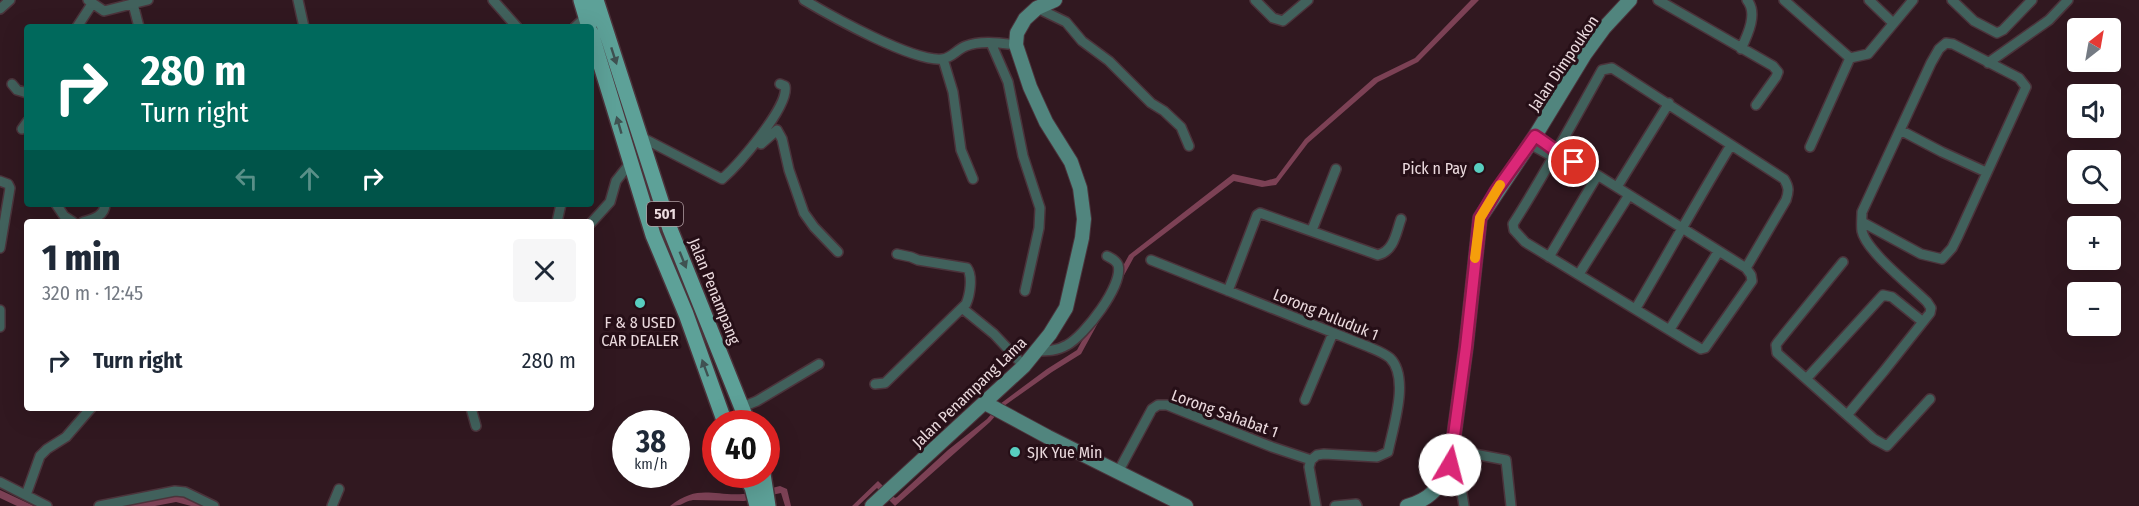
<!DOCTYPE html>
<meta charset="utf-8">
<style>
body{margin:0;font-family:"Fira Sans Condensed",sans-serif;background:#f6f6f7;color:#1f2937;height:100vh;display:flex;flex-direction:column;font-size:22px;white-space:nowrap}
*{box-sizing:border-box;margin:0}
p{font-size:20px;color:#747a83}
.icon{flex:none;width:33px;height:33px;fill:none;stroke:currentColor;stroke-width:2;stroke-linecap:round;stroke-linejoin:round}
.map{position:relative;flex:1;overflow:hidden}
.details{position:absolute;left:24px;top:219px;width:570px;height:192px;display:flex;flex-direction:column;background:#fff;border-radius:6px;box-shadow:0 6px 24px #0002}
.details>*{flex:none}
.top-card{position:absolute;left:24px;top:24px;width:570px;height:183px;border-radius:6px;box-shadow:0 6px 24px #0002;background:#00695c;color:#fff;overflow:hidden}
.needle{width:39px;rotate:31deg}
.tools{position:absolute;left:2067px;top:18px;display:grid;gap:12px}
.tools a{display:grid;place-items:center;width:54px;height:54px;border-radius:6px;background:#fff;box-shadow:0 6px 24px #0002;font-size:30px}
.speed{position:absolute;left:612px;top:410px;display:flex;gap:12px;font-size:30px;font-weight:700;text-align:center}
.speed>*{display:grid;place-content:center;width:78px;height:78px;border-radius:50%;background:#fff;box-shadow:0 6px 24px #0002;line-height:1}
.speed small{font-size:15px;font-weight:400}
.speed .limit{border:9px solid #d22;background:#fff;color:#111}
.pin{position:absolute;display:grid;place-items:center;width:51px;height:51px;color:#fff;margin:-26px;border:3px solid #fff;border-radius:50%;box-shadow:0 2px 6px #0007}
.me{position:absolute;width:66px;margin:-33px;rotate:8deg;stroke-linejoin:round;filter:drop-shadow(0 0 4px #0008)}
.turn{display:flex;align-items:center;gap:21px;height:126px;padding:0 18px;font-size:27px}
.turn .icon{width:78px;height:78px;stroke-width:2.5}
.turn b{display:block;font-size:42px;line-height:51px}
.lanes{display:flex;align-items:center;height:57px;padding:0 18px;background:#0003;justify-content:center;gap:30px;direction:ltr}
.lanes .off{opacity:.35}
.round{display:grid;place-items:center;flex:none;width:63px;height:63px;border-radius:6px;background:#f6f6f7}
.summary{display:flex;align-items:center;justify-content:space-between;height:102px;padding:0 18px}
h1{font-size:36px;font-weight:800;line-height:45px}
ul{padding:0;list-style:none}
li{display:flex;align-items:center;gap:18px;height:78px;padding:0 18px}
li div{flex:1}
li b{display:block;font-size:22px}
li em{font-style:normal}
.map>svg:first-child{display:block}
</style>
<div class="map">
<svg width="2139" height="506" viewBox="0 0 2139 506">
<rect width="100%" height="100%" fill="#311820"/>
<path fill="#7c4155" d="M1471 0H1479L1418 62 1378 82 1308 143 1276 185 1262 187 1234 181 1134 257 1081 354 1052 372 1004 406 990 422 895 506 877 488 858 506H852L878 481 895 498 897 497 948 450 987 419 1000 404 1047 369 1077 350 1129 255 1233 174 1265 181 1276 178 1305 139 1374 78 1415 58Z
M780 486 787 489 791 506H785L781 493 744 501 693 500C682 502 684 506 670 506 698 484 712 496 743 494 755 493 768 489 780 486Z
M0 490 34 506H17L0 498Z
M181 495 204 506H191L176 502 155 506H124Z"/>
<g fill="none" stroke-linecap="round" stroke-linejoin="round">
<g stroke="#4b333b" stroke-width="12">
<path id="street" d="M88 0 104 11 148 0
M298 0 304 27
M493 0 517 27
M804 0C831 16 913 62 942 59 952 58 957 49 966 46 981 40 1000 43 1016 45
M1255 0 1273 18 1283 21 1308 0
M1658 0 1773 66 1778 72 1776 77 1756 105
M1784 0 1850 58
M1869 0 1893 23
M1952 0 1974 21 1997 33 2003 30 2032 0
M133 4 139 27
M1037 8 1066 22 1082 41 1109 61 1151 103 1164 111 1181 127 1189 146
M0 9 10 0
M77 27 92 4
M575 27 586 17
M991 43 1008 82 1023 156 1040 208 1039 228 1025 291
M1741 49C1748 34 1758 13 1747 0
M1850 58 1868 54 1913 0
M943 59 953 92 961 150 973 179
M1988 63 2049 20 2068 0
M12 84 17 90 27 93
M22 129 27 122
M1900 130 1942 152 1986 172
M639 136 722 179C738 165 790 106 785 86L780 84
M1535 136 1551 146 1556 153 1591 171 1746 268 1751 275 1752 281 1705 348 1701 349 1689 342 1525 242 1514 230 1513 224C1545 174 1573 122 1602 70L1612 68 1784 179C1789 187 1789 191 1786 200L1746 268
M761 144 777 130 782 139 789 170 804 213 814 227 838 252
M1530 144 1548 154 1556 153
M1810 147 1850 58
M0 181 8 184 10 188 0 248
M1617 187 1669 103
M56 204 64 216 73 222
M83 222C93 219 105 216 105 204
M557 222 561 204
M591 223 610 202 616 181 631 162
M1312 230 1336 169
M1549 257 1597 176
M1151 260 1369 347C1376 350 1384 353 1390 358 1410 378 1393 427 1388 452L1377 457 1324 454 1317 455 1311 460
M1843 262 1778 342 1776 345 1777 353 1874 439 1887 446 1930 399
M1579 274 1629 195
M1228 291 1257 215 1260 213 1378 255C1394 251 1396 233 1401 219
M962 308 994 334 1024 366
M1636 308C1668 254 1698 199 1731 145
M0 310V327
M1670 329 1718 252
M1035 351C1047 351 1057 351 1067 345 1084 336 1124 285 1118 265 1116 260 1111 258 1107 256
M1807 378 1883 295 1892 297 1923 322
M875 384 885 383 966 304C970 295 973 276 967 268L918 260 911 257 897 254
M1305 400 1333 333
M742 407 757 401 819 364
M471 408 476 426
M1848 414 1884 371 1930 313 1931 308 1927 302C1911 286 1866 251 1862 231 1861 225 1862 218 1862 212L1931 63 1939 49 1946 43 1953 44 2019 78 2026 87 1958 236 1952 248 1942 259 1921 254 1862 222
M1452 452 1474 454 1506 460 1511 506
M1311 460 1309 467 1316 506
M1118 472 1152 409 1158 405H1167L1272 447 1311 460
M1445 478 1453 477 1460 482 1464 506
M0 482 47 506
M26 495 40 456 47 449 66 437 91 408
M99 506 175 491 185 492 214 506
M332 506 339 489
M1335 506 1356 504 1357 506"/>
</g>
<g stroke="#4b333b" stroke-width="16">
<path id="secondary" d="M985 403 1048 437 1186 506
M872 506 1024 366 1050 334 1066 308 1082 238 1084 219 1080 188 1071 162 1046 122 1030 87 1016 45 1017 33 1025 19 1037 8 1055 0
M1407 506C1429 500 1442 487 1450 465L1466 347 1480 218 1535 136 1585 54 1604 28 1630 0"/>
</g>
<g stroke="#4b333b" stroke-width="18">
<path id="primary" d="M581 0 589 27
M596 0 670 229 748 423
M591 33 653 235 686 314 725 423
M744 474 752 487 757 506
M763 474 768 506"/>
</g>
<use href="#street" stroke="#41615c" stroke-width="9"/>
<use href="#secondary" stroke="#51857e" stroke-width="14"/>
<use href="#primary" stroke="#5da198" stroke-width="15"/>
</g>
<defs><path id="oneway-solid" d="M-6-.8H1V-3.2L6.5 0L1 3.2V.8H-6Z" transform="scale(1.5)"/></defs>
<g fill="#3f5151">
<use href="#oneway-solid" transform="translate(614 56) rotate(72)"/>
<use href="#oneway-solid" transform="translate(619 125) rotate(-106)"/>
<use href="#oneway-solid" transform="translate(683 260) rotate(68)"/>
<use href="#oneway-solid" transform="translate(705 368) rotate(-110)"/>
</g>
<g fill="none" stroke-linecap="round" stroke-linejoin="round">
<g stroke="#8e194d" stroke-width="15">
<path id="route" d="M1450 465 1466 347 1480 218 1496 191 1535 136C1549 145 1559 154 1574 162"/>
</g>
<use href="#route" stroke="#db2777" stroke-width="10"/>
<path stroke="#f59e0b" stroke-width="10" d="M1475 258 1480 218 1500 185"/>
</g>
<g fill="#58cec0" stroke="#260f17" stroke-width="2">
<circle cx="1479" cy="168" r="6"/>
<circle cx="640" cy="303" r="6"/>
<circle cx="1015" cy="452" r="6"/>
</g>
<g text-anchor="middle" stroke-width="6" stroke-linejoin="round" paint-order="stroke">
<rect fill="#260f17" stroke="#b09da2" stroke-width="1.5" x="647" y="202" width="36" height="24" rx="4.5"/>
<g font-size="15" font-weight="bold" fill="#ebdade">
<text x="665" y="219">501</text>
</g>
<g font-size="16" fill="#ebdade" stroke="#260f17">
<text transform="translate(1563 63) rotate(-56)" y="6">Jalan Dimpoukon</text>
<text transform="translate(715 291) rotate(68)" y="6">Jalan Penampang</text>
<text transform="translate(1326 314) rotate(22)" y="6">Lorong Puluduk 1</text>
<text transform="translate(969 392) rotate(-44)" y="6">Jalan Penampang Lama</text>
<text transform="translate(1225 413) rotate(20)" y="6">Lorong Sahabat 1</text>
</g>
<g font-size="16" fill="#ebdade" stroke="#260f17" text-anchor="end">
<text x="1467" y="174">Pick n Pay</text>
<text x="640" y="328" text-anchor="middle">F &amp; 8 USED<tspan x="640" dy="18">CAR DEALER</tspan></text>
<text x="1027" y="458" text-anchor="start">SJK Yue Min</text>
</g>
</g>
</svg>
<div class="tools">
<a><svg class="needle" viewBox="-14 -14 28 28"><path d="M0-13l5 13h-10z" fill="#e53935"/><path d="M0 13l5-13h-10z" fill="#747a83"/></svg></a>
<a><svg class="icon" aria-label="sound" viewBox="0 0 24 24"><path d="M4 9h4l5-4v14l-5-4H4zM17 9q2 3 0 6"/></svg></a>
<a><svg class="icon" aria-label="search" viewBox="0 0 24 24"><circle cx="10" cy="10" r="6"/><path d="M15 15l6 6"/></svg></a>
<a>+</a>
<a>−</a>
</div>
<div class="speed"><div>38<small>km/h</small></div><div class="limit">40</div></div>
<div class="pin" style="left:1574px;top:162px;background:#d93025"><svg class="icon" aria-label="arrive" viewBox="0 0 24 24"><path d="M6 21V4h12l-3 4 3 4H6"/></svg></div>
<svg class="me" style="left:1450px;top:465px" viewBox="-20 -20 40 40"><circle r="19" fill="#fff"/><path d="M0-13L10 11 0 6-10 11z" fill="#db2777"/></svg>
<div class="top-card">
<div class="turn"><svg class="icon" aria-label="right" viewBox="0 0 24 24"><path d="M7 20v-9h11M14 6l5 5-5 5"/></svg><div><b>280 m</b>Turn right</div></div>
<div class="lanes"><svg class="icon off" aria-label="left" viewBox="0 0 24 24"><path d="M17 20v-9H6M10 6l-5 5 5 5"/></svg><svg class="icon off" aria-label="ahead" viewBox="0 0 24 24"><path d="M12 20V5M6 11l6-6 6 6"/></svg><svg class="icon" aria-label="right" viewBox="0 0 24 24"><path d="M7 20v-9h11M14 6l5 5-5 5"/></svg></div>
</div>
<section class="details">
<div class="summary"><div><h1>1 min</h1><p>320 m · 12:45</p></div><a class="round"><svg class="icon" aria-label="close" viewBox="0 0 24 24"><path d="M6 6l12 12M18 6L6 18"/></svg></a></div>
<ul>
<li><svg class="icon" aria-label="right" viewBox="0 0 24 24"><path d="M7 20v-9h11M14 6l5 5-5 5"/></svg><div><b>Turn right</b></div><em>280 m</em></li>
</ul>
</section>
</div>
